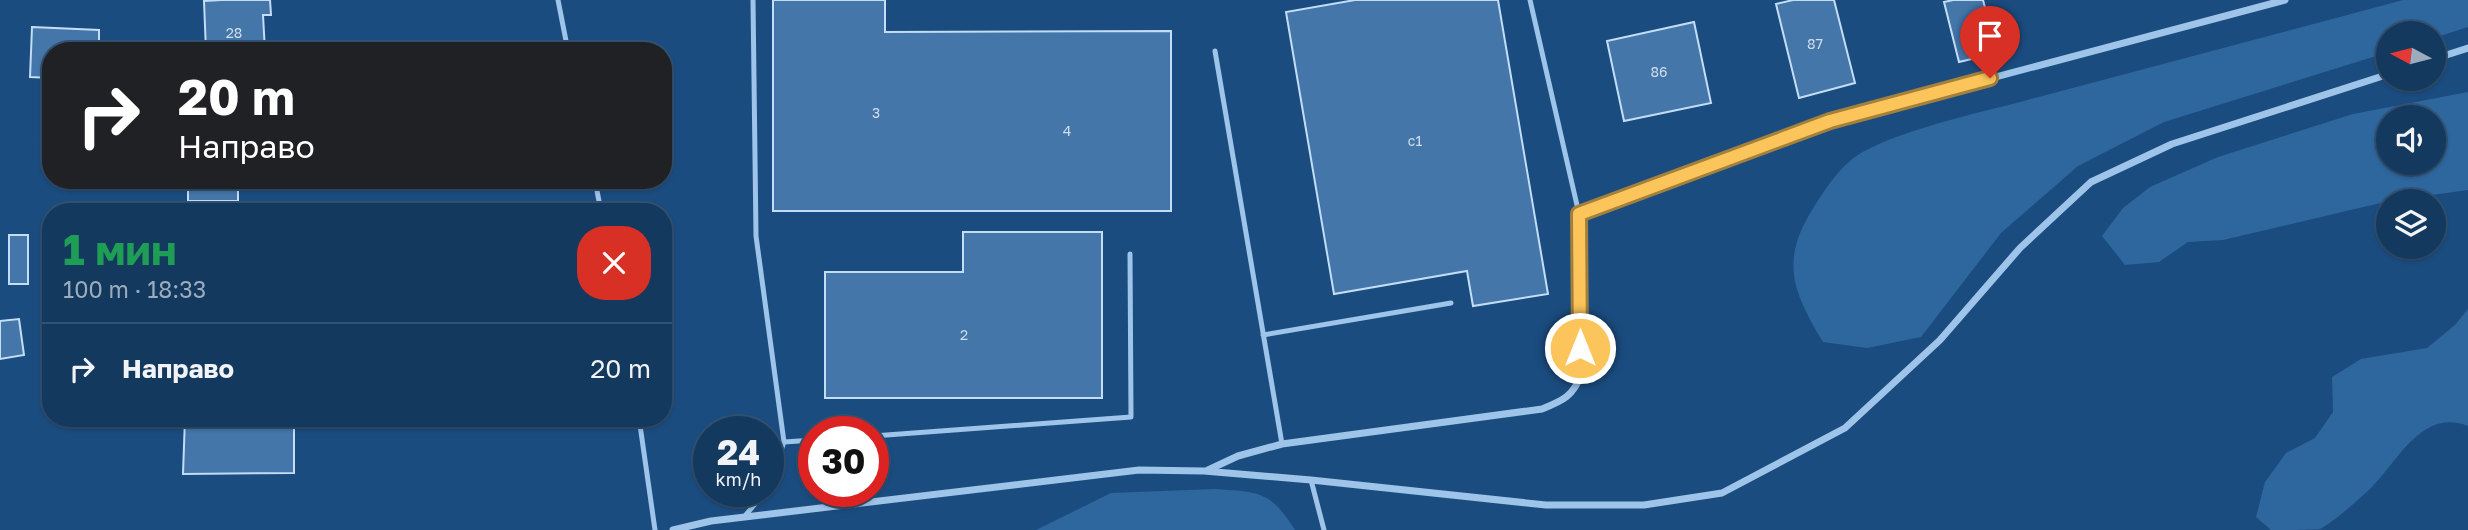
<!DOCTYPE html>
<html lang="ru">
<meta charset="utf-8">
<style>
body{margin:0;font-family:"Golos Text",sans-serif;background:#1d4065;color:#f1f3f6;height:100vh;display:flex;flex-direction:column;font-size:26px;white-space:nowrap}
*{box-sizing:border-box;margin:0}
p{font-size:23px;color:#9dacbd}
.icon{flex:none;width:38px;height:38px;fill:none;stroke:currentColor;stroke-width:2;stroke-linecap:round;stroke-linejoin:round}
.map{position:relative;flex:1;overflow:hidden}
.side{position:absolute;left:42px;top:203px;width:630px;height:224px;display:flex;flex-direction:column;background:#14395f;border-radius:28px;box-shadow:0 2px 5px #0004,0 0 0 2px #335374}
.side>*{flex:none}
.hud{position:absolute;left:42px;top:42px;width:630px;height:147px;border-radius:28px;box-shadow:0 2px 5px #0004,0 0 0 2px #335374;background:#202124;color:#fff;overflow:hidden}
.needle{width:46px;rotate:277deg}
.fabs{position:absolute;left:2376px;top:21px;display:grid;gap:14px}
.fabs a{display:grid;place-items:center;width:70px;height:70px;border-radius:50%;background:#14395f;box-shadow:0 2px 5px #0004,0 0 0 2px #335374;font-size:35px}
.speed{position:absolute;left:693px;top:416px;display:flex;gap:14px;font-size:35px;font-weight:700;text-align:center}
.speed>*{display:grid;place-content:center;width:91px;height:91px;border-radius:50%;background:#14395f;box-shadow:0 2px 5px #0004,0 0 0 2px #335374;line-height:1}
.speed small{font-size:18px;font-weight:400}
.speed .limit{border:10px solid #d22;background:#fff;color:#111}
.pin{position:absolute;display:grid;place-items:center;width:60px;height:60px;color:#fff;margin:-72px -30px;border-radius:50% 50% 50% 0;rotate:-45deg;box-shadow:0 0 7px #0007}
.pin .icon{rotate:45deg}
.me{position:absolute;width:77px;margin:-38px;rotate:0deg;stroke-linejoin:round;filter:drop-shadow(0 0 5px #0008)}
.turn{display:flex;align-items:center;gap:24px;height:147px;padding:0 21px;font-size:32px}
.turn .icon{width:91px;height:91px;stroke-width:2.5}
.turn b{display:block;font-size:49px;line-height:60px}
.round{display:grid;place-items:center;flex:none;width:74px;height:74px;border-radius:28px;background:#1d4065}
.headline{display:flex;align-items:center;justify-content:space-between;height:119px;padding:0 21px}
h1{font-size:42px;font-weight:700;line-height:52px;color:#1e9e55}
ul{padding:0;list-style:none}
li{display:flex;align-items:center;gap:21px;height:91px;padding:0 21px;border-top:2px solid #335374}
li div{flex:1}
li b{display:block;font-size:26px}
li em{font-style:normal}
.map>svg:first-child{display:block}
</style>
<div class="map">
<svg width="2468" height="530" viewBox="0 0 2468 530">
<rect width="100%" height="100%" fill="#1b4c7f"/>
<path fill="#2e669e" fill-rule="evenodd" d="M2403 0H2468V27L2434 38V33H2389V52L2164 122 2078 166 2001 233 1921 337 1867 348 1823 342C1790 287 1780 258 1817 202 1826 188 1837 172 1850 161 1881 134 1982 112 2024 101 2151 67 2277 34 2403 0Z
M2468 92V190L2389 201 2223 240 2188 242 2159 262 2125 265 2102 236 2123 208 2150 187 2218 157 2353 114ZM2389 117H2434V163H2389Z
M2468 309V426C2422 408 2398 461 2371 488 2359 499 2334 522 2320 529 2308 530 2284 530 2271 530L2256 517 2265 482 2286 453 2315 438 2333 412 2332 377 2361 359 2427 348 2455 325Z
M1214 489C1258 492 1270 490 1295 530H1036L1111 493Z"/>
<path fill="#4476aa" stroke="#c3ddf7" stroke-width="2" d="M222 0H270L271 15H263L265 51H206L204 1Z
M773 0H885V32L1171 31V211H773Z
M1355 0H1498L1548 294 1473 306 1467 271 1334 294 1286 12Z
M1793 0H1834L1855 83 1799 98 1776 4Z
M1953 0H1983L1997 53 1959 62 1944 2Z
M1694 22 1711 103 1624 121 1607 41Z
M32 27 99 30V51H51V78L30 77Z
M41 137H51V157L42 158Z
M188 180H270V188L238 189V201H188Z
M963 232H1102V398H825V272H963Z
M9 235H28V284H9Z
M19 319 24 355 0 359V321Z
M185 418H225V428L294 427V473L183 474Z"/>
<g fill="none" stroke-linecap="round" stroke-linejoin="round">
<path stroke="#9ec4e9" stroke-width="5" d="M558 0 568 51
M753 0 756 236 784 442
M1530 0 1579 214
M1215 51 1282 444
M595 180 601 212
M1263 335 1451 303
M639 418 655 530
M873 436 1131 417 1130 254
M1311 480 1324 530
M768 487 784 442 814 440
M744 517 765 492"/>
<path stroke="#9ec4e9" stroke-width="7" d="M2434 59 2468 48
M1208 470 1238 456 1282 444 1542 409C1562 401 1574 396 1581 374L1579 214 1830 121 2285 0
M673 530 711 521 1139 470 1204 471 1311 480 1546 505H1644L1722 493 1845 428 1940 340 2020 248 2091 182 2172 144 2389 74"/>
</g>
<g fill="none" stroke-linecap="round" stroke-linejoin="round">
<g stroke="#a3803b" stroke-width="18">
<path id="route" d="M1580 348 1579 214 1830 121 1990 78"/>
</g>
<use href="#route" stroke="#fbc55b" stroke-width="12"/>
</g>
<g text-anchor="middle" stroke-width="7" stroke-linejoin="round" paint-order="stroke">
<g font-size="14" fill="#d0ddea">
<text x="234" y="38">28</text>
<text x="1815" y="49">87</text>
<text x="1659" y="77">86</text>
<text x="876" y="118">3</text>
<text x="1067" y="136">4</text>
<text x="1415" y="146">с1</text>
<text x="964" y="340">2</text>
</g>
</g>
</svg>
<div class="fabs">
<a><svg class="needle" viewBox="-14 -14 28 28"><path d="M0-13l5 13h-10z" fill="#e53935"/><path d="M0 13l5-13h-10z" fill="#9dacbd"/></svg></a>
<a><svg class="icon" aria-label="sound" viewBox="0 0 24 24"><path d="M4 9h4l5-4v14l-5-4H4zM17 9q2 3 0 6"/></svg></a>
<a><svg class="icon" aria-label="layers" viewBox="0 0 24 24"><path d="M12 4l9 5-9 5-9-5zM3 14l9 5 9-5"/></svg></a>
</div>
<div class="speed"><div>24<small>km/h</small></div><div class="limit">30</div></div>
<div class="pin" style="left:1990px;top:78px;background:#d93025"><svg class="icon" aria-label="arrive" viewBox="0 0 24 24"><path d="M6 21V4h12l-3 4 3 4H6"/></svg></div>
<svg class="me" style="left:1580px;top:348px" viewBox="-20 -20 40 40"><circle r="17" fill="#fbc55b" stroke="#fff" stroke-width="3"/><path d="M0-11L8 9 0 5-8 9z" fill="#fff"/></svg>
<div class="hud">
<div class="turn"><svg class="icon" aria-label="right" viewBox="0 0 24 24"><path d="M7 20v-9h11M14 6l5 5-5 5"/></svg><div><b>20 m</b>Направо</div></div>
</div>
<section class="side">
<div class="headline"><div><h1>1 мин</h1><p>100 m · 18:33</p></div><a class="round" style="background:#d93025;color:#fff"><svg class="icon" aria-label="close" viewBox="0 0 24 24"><path d="M6 6l12 12M18 6L6 18"/></svg></a></div>
<ul>
<li><svg class="icon" aria-label="right" viewBox="0 0 24 24"><path d="M7 20v-9h11M14 6l5 5-5 5"/></svg><div><b>Направо</b></div><em>20 m</em></li>
</ul>
</section>
</div>
